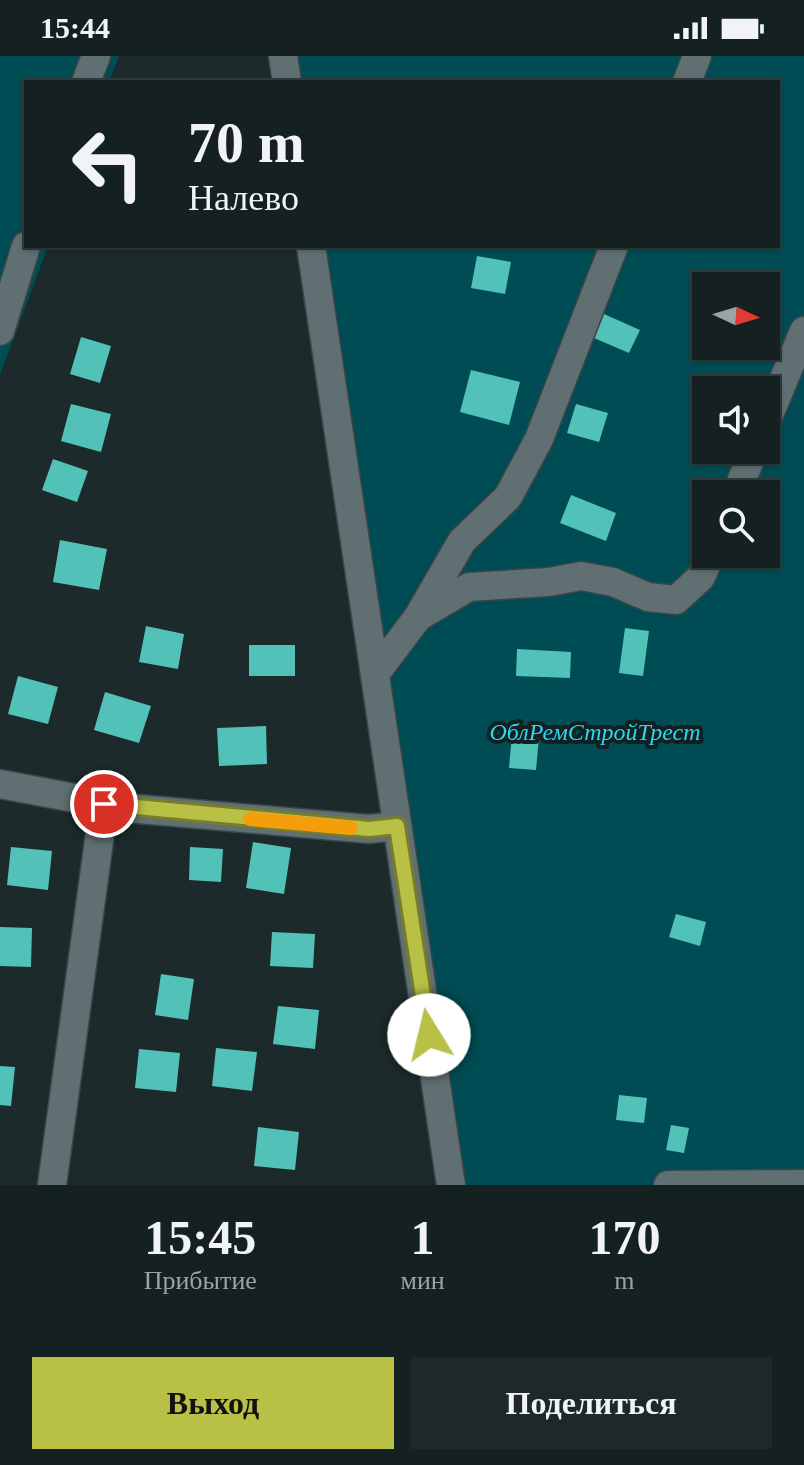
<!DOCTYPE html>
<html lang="ru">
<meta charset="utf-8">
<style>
body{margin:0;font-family:"Times New Roman",serif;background:#1e282a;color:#f1f3f6;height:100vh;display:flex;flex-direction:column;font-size:30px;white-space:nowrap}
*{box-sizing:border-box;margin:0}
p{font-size:26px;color:#9da3a5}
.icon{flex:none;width:44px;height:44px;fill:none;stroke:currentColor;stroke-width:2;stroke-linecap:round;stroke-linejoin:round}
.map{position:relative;height:1129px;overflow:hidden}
.details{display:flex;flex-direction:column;background:#152021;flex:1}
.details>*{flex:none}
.guide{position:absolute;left:24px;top:24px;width:756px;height:168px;border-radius:0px;box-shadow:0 2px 6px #0004,0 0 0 2px #343e3f;background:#152021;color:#f1f3f6;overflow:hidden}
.needle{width:52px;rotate:94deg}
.controls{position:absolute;left:692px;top:216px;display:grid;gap:16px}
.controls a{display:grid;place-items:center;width:88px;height:88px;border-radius:0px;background:#152021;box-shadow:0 2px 6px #0004,0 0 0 2px #343e3f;font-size:40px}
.pin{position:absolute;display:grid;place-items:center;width:68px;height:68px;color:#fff;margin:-34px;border:4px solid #fff;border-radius:50%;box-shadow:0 2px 8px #0007}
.me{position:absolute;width:88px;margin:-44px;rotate:351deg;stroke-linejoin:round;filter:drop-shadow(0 0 6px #0008)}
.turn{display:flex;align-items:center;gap:28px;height:168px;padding:0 32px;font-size:36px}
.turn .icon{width:104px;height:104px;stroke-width:2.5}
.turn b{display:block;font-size:56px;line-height:68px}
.eta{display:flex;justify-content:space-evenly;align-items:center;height:136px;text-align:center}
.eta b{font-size:48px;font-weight:800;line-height:56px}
.cta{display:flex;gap:16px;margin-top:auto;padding:16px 32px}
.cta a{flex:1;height:92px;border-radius:0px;background:#b9c046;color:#111;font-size:32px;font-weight:800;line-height:92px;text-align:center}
.cta a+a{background:#1e282a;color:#f1f3f6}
.status{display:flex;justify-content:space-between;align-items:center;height:56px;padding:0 40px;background:#152021;direction:ltr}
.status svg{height:22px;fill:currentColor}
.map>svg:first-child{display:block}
</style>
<div class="status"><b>15:44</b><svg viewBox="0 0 49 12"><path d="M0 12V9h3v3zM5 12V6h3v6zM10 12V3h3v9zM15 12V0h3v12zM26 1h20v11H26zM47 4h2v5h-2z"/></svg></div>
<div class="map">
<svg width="804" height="1129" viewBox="0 0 804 1129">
<rect width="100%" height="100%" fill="#1c2a2c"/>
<path fill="#004c54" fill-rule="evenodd" d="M0 0H119L109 26H26V190H48L0 319Z
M283 0H804V1119L670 1129H451L311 190H778V26H287ZM706 230H766V290H706ZM706 334H766V394H706ZM706 438H766V498H706Z"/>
<path fill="#52c2b9" d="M477 200 511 206 505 238 471 232Z
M604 258 640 274 629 297 594 282Z
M81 281 111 290 100 327 70 318Z
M471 314 520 326 509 369 460 356Z
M71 348 111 358 101 396 61 385Z
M576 348 608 357 599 386 567 377Z
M53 403 88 415 77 446 42 434Z
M571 439 616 457 606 485 560 467Z
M60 484 107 493 99 534 53 526Z
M146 570 184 578 178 613 139 606Z
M625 572 649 575 643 620 619 617Z
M249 589H295V620H249Z
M517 593 571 596 570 622 516 620Z
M18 620 58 631 48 668 8 658Z
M105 636 151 650 139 687 94 674Z
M266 670 267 708 219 710 217 672Z
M512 678 539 681 536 714 509 712Z
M253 786 291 792 284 838 246 832Z
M11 791 52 795 48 834 7 829Z
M190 791 223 793 221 826 189 824Z
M676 858 706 866 700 890 669 881Z
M0 871 32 872 31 911 0 910Z
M272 876 315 878 313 912 270 910Z
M161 918 194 923 188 964 155 959Z
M278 950 319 954 315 993 273 988Z
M216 992 257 996 252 1035 212 1030Z
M139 993 180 997 176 1036 135 1032Z
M0 1010 15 1011 11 1050 0 1049Z
M619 1039 647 1042 644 1067 616 1064Z
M671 1069 689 1072 684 1097 666 1094Z
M258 1071 299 1076 295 1114 254 1110Z"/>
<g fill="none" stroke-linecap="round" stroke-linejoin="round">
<g stroke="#394547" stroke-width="31">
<path id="minor" d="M283 0 287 26
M86 26 96 0
M687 26 697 0
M311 190 451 1129
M0 275 26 190
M766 366 804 275
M736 438 754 394
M418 561 462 485 508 441 539 383 614 190
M375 618 418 561 469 531 549 526 581 520 613 526 648 541 676 544 701 521 711 498
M0 728 127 752 369 773 397 770
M52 1129 104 748
M668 1129 804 1128"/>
</g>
<use href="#minor" stroke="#5f6f72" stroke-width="28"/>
</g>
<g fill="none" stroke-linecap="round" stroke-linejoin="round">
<g stroke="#787d2e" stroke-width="20">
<path id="route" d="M104 748 369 773 397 770 429 979"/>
</g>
<use href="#route" stroke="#b9c046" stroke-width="14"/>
<path stroke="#f59e0b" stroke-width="14" d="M250 763 351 772"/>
</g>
<g text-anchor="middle" stroke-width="8" stroke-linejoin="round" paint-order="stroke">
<g font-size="24" font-style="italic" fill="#2bd9ec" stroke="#122022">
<text x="595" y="684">ОблРемСтройТрест</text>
</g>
</g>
</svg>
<div class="controls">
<a><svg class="needle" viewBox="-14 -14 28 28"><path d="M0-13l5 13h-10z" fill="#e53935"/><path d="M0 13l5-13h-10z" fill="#9da3a5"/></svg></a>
<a><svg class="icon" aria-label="sound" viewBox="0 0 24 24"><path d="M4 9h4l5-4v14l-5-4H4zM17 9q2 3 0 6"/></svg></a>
<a><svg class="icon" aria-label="search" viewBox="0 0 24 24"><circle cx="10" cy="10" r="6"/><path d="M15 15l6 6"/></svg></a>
</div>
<div class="pin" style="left:104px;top:748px;background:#d93025"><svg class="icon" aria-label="arrive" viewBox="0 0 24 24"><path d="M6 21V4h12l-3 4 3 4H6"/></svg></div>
<svg class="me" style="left:429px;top:979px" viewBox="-20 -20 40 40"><circle r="19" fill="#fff"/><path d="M0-13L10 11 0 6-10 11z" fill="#b9c046"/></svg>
<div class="guide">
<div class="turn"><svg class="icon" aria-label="left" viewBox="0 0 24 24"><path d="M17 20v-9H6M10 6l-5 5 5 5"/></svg><div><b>70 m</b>Налево</div></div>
</div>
</div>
<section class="details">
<div class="eta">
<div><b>15:45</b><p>Прибытие</p></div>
<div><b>1</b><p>мин</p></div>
<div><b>170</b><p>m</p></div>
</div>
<div class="cta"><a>Выход</a><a>Поделиться</a></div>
</section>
